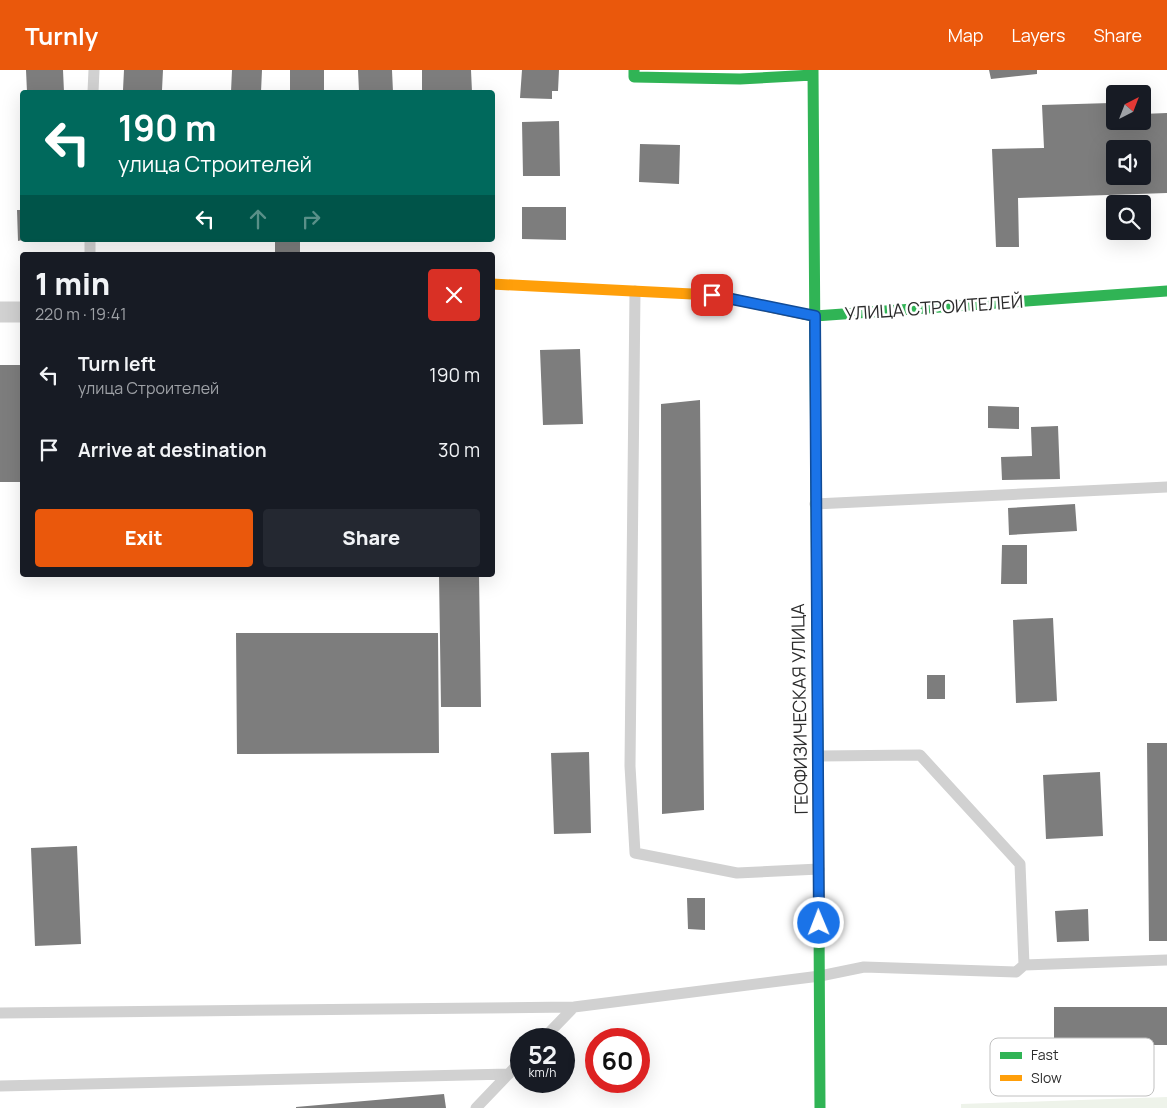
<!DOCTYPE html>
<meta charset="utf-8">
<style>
body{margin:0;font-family:Manrope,sans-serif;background:#242831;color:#f1f3f6;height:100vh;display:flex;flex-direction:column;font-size:19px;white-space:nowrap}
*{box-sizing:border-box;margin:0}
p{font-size:16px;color:#9ea1a6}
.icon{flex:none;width:28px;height:28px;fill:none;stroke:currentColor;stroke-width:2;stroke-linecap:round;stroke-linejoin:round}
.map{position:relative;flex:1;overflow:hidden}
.side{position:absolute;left:20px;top:182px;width:475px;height:325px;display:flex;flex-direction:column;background:#171b24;border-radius:5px;box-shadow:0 5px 20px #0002}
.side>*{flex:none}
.top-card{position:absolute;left:20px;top:20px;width:475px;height:152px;border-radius:5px;box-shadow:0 5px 20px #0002;background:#00695c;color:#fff;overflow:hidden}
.needle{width:32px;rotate:42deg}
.fabs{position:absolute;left:1106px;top:15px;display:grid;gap:10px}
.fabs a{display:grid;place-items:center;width:45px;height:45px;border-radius:5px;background:#171b24;box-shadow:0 5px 20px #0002;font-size:25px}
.speed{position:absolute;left:510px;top:958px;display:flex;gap:10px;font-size:25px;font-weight:700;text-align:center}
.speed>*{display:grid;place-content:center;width:65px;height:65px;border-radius:50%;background:#171b24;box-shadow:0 5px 20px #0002;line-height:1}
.speed small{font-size:12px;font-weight:400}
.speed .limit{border:8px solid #d22;background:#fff;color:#111}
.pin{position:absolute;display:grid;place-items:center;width:42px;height:42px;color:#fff;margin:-21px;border-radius:10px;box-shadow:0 2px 8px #0006}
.me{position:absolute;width:55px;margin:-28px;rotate:359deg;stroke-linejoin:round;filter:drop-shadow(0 0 4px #0008)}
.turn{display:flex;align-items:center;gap:18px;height:105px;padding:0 15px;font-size:22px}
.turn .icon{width:65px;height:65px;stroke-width:2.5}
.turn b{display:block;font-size:35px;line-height:42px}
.lanes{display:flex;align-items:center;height:48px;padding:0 15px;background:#0003;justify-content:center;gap:25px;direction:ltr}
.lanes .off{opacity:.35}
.round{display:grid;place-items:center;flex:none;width:52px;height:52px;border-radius:5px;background:#242831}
.overview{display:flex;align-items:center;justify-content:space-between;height:85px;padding:0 15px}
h1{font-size:30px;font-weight:800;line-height:38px}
.action{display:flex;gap:10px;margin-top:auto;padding:10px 15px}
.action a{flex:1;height:58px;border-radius:5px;background:#ea580c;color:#fff;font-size:20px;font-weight:800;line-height:58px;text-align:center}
.action a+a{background:#242831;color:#f1f3f6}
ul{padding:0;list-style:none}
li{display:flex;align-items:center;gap:15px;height:75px;padding:0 15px}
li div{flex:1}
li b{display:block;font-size:19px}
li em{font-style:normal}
header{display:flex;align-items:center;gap:30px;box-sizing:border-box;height:70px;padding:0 25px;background:#ea580c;color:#fff}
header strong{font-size:24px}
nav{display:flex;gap:28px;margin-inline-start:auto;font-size:18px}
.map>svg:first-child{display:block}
</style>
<header>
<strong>Turnly</strong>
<nav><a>Map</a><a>Layers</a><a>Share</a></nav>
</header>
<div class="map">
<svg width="1167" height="1038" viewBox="0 0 1167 1038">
<rect width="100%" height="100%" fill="#fff"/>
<path fill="#eef3ea" d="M1167 1027V1038H961V1034Z"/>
<path fill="#7d7d7d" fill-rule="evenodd" d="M26 0H63L64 22H27Z
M124 0H163L162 20H123Z
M232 0H262L261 22H231Z
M290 0H324V22H290Z
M358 0H392L393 22H359Z
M422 0H471L472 22H422Z
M522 0H559L558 21H552V29L520 28Z
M989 0H1037V4L991 9Z
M1111 33 1112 45H1115V51H1142V44L1167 43V123L1018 128 1019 177H996L992 79 1044 78 1042 35ZM1115 79H1142V106H1115Z
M559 51 560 106H523L522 52Z
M640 74 680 75 679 114 639 112Z
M522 137H566V170L522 169Z
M17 140H22V170L18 171Z
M218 170H300V185H275V172H218Z
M580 279 583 354 543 355 540 280Z
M0 295H22V412H0Z
M700 330 704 740 662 744 661 334Z
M988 336 1019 337V359L988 358Z
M1058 356 1060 409 1002 410 1001 387 1032 386 1031 357Z
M1075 434 1077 461 1009 465 1008 438Z
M1002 475H1027V514H1001Z
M439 505H479L481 637H441Z
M1053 548 1057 631 1016 633 1013 550Z
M236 563H438L439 683 237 684Z
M927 605H945V629H927Z
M1147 673H1167V871H1149Z
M589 682 591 763 554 764 551 683Z
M1100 702 1103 766 1046 769 1043 705Z
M77 776 81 874 35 876 31 778Z
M687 828H705V860L688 859Z
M1088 839 1089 871 1057 872 1055 841Z
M1054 937H1167V975H1054Z
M444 1024 446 1038H296V1037Z"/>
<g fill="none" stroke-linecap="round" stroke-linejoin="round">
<path stroke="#d1d1d1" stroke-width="11" d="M93 22 94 0
M90 185V170
M635 221 630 696 635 783 737 803 819 799
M815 434 1167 417
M1024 895 1167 890
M0 943 574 937 820 906 864 897 1016 902 1024 895 1020 794 920 685 819 686
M543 969 574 937
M0 1016 509 1004
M476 1038 521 991"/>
<path stroke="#d1d1d1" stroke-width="21" d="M0 242H22"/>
<path stroke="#30b455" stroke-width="11" d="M634 0V7L740 9 813 5
M813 0 818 700
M804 244 815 246 1167 221
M819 851 820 1038"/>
<path stroke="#ff9f0a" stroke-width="11" d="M492 214 712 225 804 244
M818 700 819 851"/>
</g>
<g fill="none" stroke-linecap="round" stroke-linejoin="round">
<g stroke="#114b97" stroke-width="12">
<path id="route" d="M712 225 815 246 819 853"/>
</g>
<use href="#route" stroke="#1a73e8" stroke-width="9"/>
</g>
<g text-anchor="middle" stroke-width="5" stroke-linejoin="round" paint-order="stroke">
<g font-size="18" fill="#2c2c2c" stroke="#fff">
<text transform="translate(934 238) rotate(-4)" y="6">УЛИЦА СТРОИТЕЛЕЙ</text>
<text transform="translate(800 639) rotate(-91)" y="6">ГЕОФИЗИЧЕСКАЯ УЛИЦА</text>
</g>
</g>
<rect x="990" y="968" width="164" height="58" rx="8" fill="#fff" stroke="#c0c0c0" stroke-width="1"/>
<rect x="1000" y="982" width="22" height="7" fill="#30b455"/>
<rect x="1000" y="1005" width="22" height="6" fill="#ff9f0a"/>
<g font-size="14" fill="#2c2c2c">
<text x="1031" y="990">Fast</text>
<text x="1031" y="1013">Slow</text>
</g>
</svg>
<div class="fabs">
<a><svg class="needle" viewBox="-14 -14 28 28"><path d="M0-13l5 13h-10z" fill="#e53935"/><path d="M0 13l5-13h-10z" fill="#9ea1a6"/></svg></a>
<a><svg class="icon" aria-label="sound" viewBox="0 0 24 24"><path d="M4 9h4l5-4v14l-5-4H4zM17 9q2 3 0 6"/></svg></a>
<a><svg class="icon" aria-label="search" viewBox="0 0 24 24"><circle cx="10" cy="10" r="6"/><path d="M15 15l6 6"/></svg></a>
</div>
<div class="speed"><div>52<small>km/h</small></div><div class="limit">60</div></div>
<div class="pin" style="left:712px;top:225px;background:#d93025"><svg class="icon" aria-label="arrive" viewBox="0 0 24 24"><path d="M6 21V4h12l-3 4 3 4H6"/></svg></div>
<svg class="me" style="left:819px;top:853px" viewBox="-20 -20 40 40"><circle r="17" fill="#1a73e8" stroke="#fff" stroke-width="3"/><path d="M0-11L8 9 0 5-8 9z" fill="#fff"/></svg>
<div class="top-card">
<div class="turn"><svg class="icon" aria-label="left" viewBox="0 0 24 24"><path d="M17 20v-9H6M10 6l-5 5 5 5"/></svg><div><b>190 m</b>улица Строителей</div></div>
<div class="lanes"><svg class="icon" aria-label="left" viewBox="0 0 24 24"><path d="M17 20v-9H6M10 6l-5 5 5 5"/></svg><svg class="icon off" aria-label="ahead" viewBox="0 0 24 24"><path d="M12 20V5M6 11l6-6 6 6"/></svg><svg class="icon off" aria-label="right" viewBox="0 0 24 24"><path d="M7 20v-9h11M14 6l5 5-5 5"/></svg></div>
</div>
<section class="side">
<div class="overview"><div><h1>1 min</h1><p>220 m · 19:41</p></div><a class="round" style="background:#d93025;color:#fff"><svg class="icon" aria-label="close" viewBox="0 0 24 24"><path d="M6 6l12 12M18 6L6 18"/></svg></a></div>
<ul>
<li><svg class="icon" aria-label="left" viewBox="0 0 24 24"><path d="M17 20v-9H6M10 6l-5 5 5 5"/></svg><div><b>Turn left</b><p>улица Строителей</p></div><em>190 m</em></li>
<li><svg class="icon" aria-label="arrive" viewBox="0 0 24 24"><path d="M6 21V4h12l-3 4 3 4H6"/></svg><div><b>Arrive at destination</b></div><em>30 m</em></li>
</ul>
<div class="action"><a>Exit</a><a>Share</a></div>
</section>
</div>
